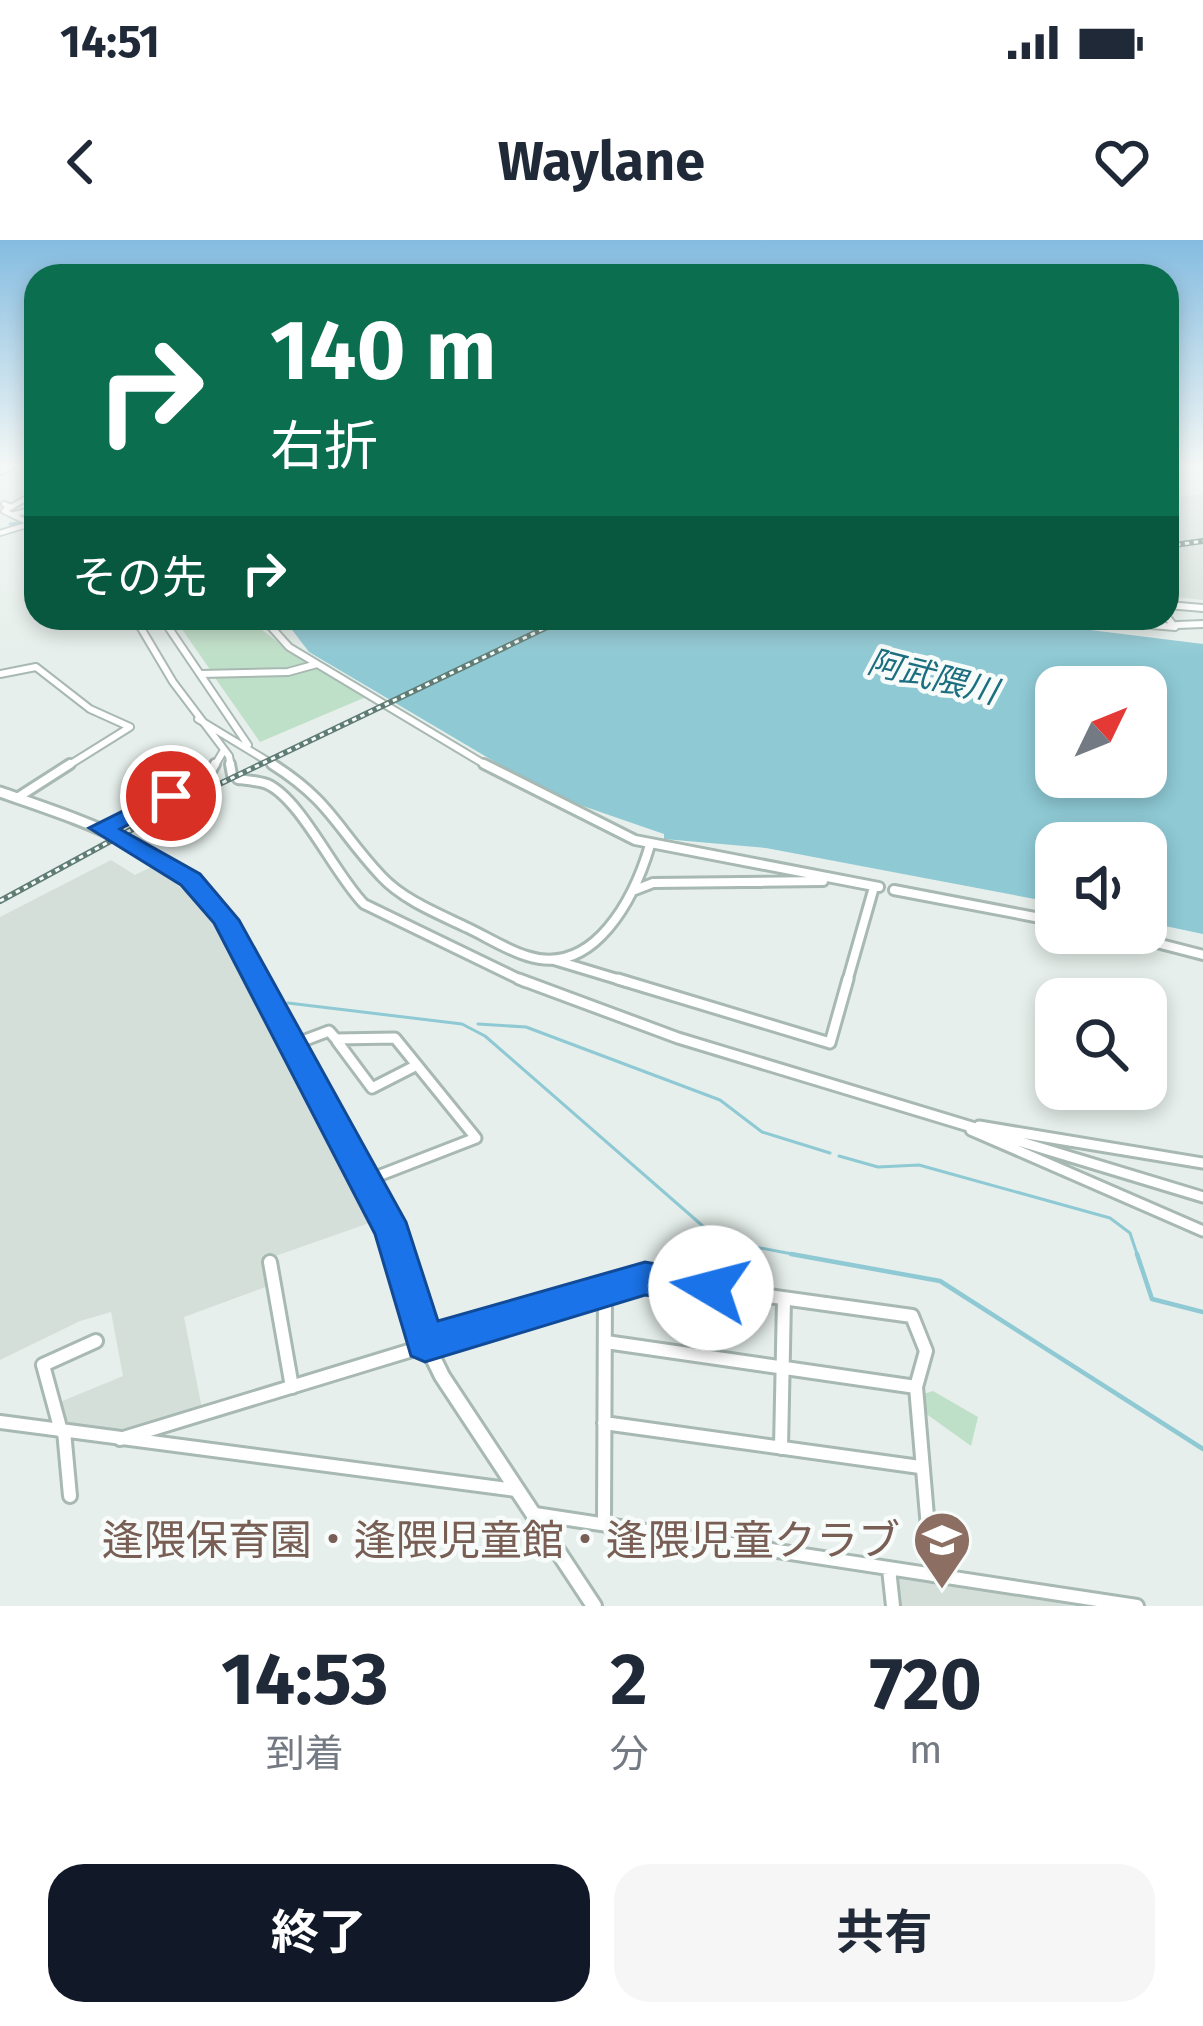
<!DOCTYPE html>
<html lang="ja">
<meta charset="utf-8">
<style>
body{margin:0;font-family:"Fira Sans","Noto Sans JP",sans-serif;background:#f6f6f7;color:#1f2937;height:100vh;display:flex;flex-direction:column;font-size:45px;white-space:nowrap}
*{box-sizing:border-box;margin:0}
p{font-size:39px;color:#747a83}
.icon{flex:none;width:66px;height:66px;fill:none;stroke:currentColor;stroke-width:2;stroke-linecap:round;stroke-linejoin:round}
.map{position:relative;height:1366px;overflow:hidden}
.panel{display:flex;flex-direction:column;background:#fff;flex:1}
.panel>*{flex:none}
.banner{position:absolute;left:24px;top:24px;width:1155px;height:366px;border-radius:36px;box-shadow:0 6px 18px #0003;background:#0b6e4f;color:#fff;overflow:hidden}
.needle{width:78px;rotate:47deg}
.buttons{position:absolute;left:1035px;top:426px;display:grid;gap:24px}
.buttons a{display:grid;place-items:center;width:132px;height:132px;border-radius:24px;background:#fff;box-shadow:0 6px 18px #0003;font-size:60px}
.pin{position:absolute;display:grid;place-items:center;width:102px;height:102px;color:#fff;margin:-51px;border:6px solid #fff;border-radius:50%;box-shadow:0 3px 12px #0007}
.me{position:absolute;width:132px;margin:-66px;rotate:278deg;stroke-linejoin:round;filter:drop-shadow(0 0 9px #0008)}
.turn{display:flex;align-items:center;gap:42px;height:252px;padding:0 48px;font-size:54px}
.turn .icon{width:156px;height:156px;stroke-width:2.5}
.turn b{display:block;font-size:84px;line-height:102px}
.then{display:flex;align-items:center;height:114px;padding:0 48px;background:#0003;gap:24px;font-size:45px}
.eta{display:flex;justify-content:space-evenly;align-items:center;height:204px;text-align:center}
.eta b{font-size:72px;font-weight:700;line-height:84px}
.primary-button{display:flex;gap:24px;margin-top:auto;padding:24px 48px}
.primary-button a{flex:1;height:138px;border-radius:36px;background:#111827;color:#fff;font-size:48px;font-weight:700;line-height:138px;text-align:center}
.primary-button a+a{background:#f6f6f7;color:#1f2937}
.status{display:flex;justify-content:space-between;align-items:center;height:84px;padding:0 60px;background:#fff;direction:ltr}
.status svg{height:33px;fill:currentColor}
header{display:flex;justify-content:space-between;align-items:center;height:156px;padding:0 48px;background:#fff;font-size:54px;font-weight:700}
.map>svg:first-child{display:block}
</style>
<div class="status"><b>14:51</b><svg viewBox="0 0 49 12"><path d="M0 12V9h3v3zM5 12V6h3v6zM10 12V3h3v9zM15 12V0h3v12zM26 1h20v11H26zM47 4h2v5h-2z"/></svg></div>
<header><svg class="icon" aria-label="back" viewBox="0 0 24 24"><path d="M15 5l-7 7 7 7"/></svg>Waylane<svg class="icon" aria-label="heart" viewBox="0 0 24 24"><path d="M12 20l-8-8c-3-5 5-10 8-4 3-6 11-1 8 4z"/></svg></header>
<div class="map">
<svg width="1203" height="1366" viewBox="0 0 1203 1366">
<rect width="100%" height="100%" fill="#e6efeb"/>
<path fill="#d4dfda" d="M1203 254V360L1167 356V258Z
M111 620 135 635 155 625 208 672 378 980 264 1020 268 1046 184 1077 202 1169 110 1192 67 1185 60 1162 123 1136 111 1072 80 1081 0 1120V677Z
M897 1336 1076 1366H898Z"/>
<path fill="#bfe0c8" d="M201 378H246L306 423 276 430 211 431 177 382Z
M319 428 366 457 260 502 213 435Z
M933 1151 978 1177 971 1206 925 1173 923 1154Z"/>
<path fill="#8ec9d4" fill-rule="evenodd" d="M283 378H995L1203 404V694L1146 682V603H1056V663L766 608 664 599V594L551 555 309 412ZM1056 447H1146V537H1056Z"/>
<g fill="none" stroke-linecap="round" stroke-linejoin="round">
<path stroke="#8ec9d4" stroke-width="3" d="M10 284 19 283
M4 559 34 569
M39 571 51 575
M57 577 72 582
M169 632 179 639
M188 647 222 687 260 766
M288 763 462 784 485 796 720 1001
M478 784 526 787 720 860 762 892 830 913
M839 916 878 927 919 925 1110 978 1130 993 1138 1017
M734 1003 808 1017"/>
<path stroke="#8ec9d4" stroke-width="4.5" d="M791 1014 940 1041 1203 1209
M1137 1014 1152 1059 1203 1072"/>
<g stroke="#a8b8b2" stroke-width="8">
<path id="minor-far4" d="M0 232 11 227
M4 264 9 266 4 271 29 257
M4 271 29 283
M15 274 36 269
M0 293 36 282"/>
</g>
<g stroke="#a8b8b2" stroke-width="10">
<path id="minor-far3" d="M1167 365 1203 368
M135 378 173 442 229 516 231 527
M162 378 248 505
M263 378 289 407 489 527
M1070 378 1175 387 1167 377
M1177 385 1203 384
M0 434 36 427 90 469 130 487 66 527
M201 434 288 432 317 424
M198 479 277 527
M214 527 224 510"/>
</g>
<g stroke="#a8b8b2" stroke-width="14">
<path id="minor-far2" d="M230 524 232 535
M272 524C331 561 337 589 381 636 403 660 439 674 468 688 487 697 507 710 527 716 595 738 635 656 650 605
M484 524 635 600 879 647
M238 539C247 540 259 541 267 544 301 559 335 635 364 664L525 742
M17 558 70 524
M102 588 206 540 215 524
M635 650 653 643 823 641
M894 650 1056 681
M1118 693 1203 715
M554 720 627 742
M847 742 874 647"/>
</g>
<g stroke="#a8b8b2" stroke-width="15">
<path id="minor-far1" d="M519 739 678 798 1203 957
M618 739 830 803 848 739
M337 801 372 848 417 825
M292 805 329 791 336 799 395 798 476 898 365 941
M979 886 1203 923
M971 890 1203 991
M698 1017 723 1006"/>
</g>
<g stroke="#a8b8b2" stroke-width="18">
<path id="minor" d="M270 1022 292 1147
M646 1039 912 1076 926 1111 916 1147 932 1335
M744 1053 745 1027
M606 1102 916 1147
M0 1182 516 1250
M604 1183 920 1227
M61 1191 43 1125 96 1101
M64 1191 70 1256
M120 1199 645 1039 705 1014
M781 1208 784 1059
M535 1274 1137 1366
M604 1281 605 1049
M889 1329 893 1366"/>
</g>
<g stroke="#a8b8b2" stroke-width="15">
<path id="tertiary-far2" d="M0 552C80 580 170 607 223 677 238 696 248 721 259 742"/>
</g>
<g stroke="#a8b8b2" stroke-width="16">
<path id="tertiary-far1" d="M258 739 382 971 396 1017"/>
</g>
<g stroke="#a8b8b2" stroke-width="20">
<path id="tertiary" d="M395 1014 420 1091 442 1136 594 1366"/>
</g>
<use href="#minor-far4" stroke="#fff" stroke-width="4.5"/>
<use href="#minor-far3" stroke="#fff" stroke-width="6"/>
<use href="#minor-far2" stroke="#fff" stroke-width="8"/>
<use href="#minor-far1" stroke="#fff" stroke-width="9"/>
<use href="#minor" stroke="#fff" stroke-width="12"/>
<use href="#tertiary-far2" stroke="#fff" stroke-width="9"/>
<use href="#tertiary-far1" stroke="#fff" stroke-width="10"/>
<use href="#tertiary" stroke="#fff" stroke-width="14"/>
<g stroke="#5f7d75" stroke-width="6">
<path id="rail" d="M1167 306 1203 301
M0 661 186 560 566 378"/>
</g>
<use href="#rail" stroke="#f7fbf9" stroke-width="3" stroke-dasharray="4.5" stroke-linecap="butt"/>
</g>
<linearGradient id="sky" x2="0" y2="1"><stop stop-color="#84bce0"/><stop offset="0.54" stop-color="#f4f8f6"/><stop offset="1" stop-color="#f4f8f6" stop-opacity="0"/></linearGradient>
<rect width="1203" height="418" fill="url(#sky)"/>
<path fill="#1a73e8" stroke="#114b97" stroke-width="3" d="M163 551 183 556 120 589 200 634 239 680 406 982 438 1081 645 1022 725 1036 730 1048 725 1060 711 1065 645 1055 425 1122 411 1116 375 994 214 683 181 645 89 588Z"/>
<defs>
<g id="school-pin" transform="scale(3)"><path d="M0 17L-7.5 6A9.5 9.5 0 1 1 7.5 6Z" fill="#8d6e63" stroke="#f7fbf9"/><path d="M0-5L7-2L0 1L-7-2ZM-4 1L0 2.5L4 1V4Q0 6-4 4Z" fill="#fff"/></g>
</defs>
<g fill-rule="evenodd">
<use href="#school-pin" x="942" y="1300"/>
</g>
<g text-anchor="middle" stroke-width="9" stroke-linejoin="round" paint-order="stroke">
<g font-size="33" font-style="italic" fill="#1c6f80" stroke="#f7fbf9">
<text transform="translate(933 436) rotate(14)" y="12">阿武隈川</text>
</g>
<g font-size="42" fill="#785e54" stroke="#f7fbf9" text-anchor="end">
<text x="900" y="1315">逢隈保育園・逢隈児童館・逢隈児童クラブ</text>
</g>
</g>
</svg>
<div class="buttons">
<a><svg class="needle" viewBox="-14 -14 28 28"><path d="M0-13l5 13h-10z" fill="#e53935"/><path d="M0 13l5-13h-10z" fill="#747a83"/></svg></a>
<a><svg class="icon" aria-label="sound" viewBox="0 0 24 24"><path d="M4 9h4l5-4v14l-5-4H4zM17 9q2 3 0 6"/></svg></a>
<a><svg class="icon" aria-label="search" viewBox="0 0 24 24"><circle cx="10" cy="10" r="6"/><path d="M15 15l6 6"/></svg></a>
</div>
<div class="pin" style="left:171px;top:556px;background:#d93025"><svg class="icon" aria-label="arrive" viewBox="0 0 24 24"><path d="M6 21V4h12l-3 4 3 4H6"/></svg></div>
<svg class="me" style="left:711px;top:1048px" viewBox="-20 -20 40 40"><circle r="19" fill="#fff"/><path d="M0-13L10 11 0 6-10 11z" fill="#1a73e8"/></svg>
<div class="banner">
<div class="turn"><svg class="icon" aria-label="right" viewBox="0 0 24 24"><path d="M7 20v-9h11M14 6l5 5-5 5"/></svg><div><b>140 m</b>右折</div></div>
<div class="then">その先<svg class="icon" aria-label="right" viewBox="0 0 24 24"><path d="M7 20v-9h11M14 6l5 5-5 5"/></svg></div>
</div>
</div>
<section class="panel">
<div class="eta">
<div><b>14:53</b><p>到着</p></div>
<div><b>2</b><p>分</p></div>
<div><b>720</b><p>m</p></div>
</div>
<div class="primary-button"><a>終了</a><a>共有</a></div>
</section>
